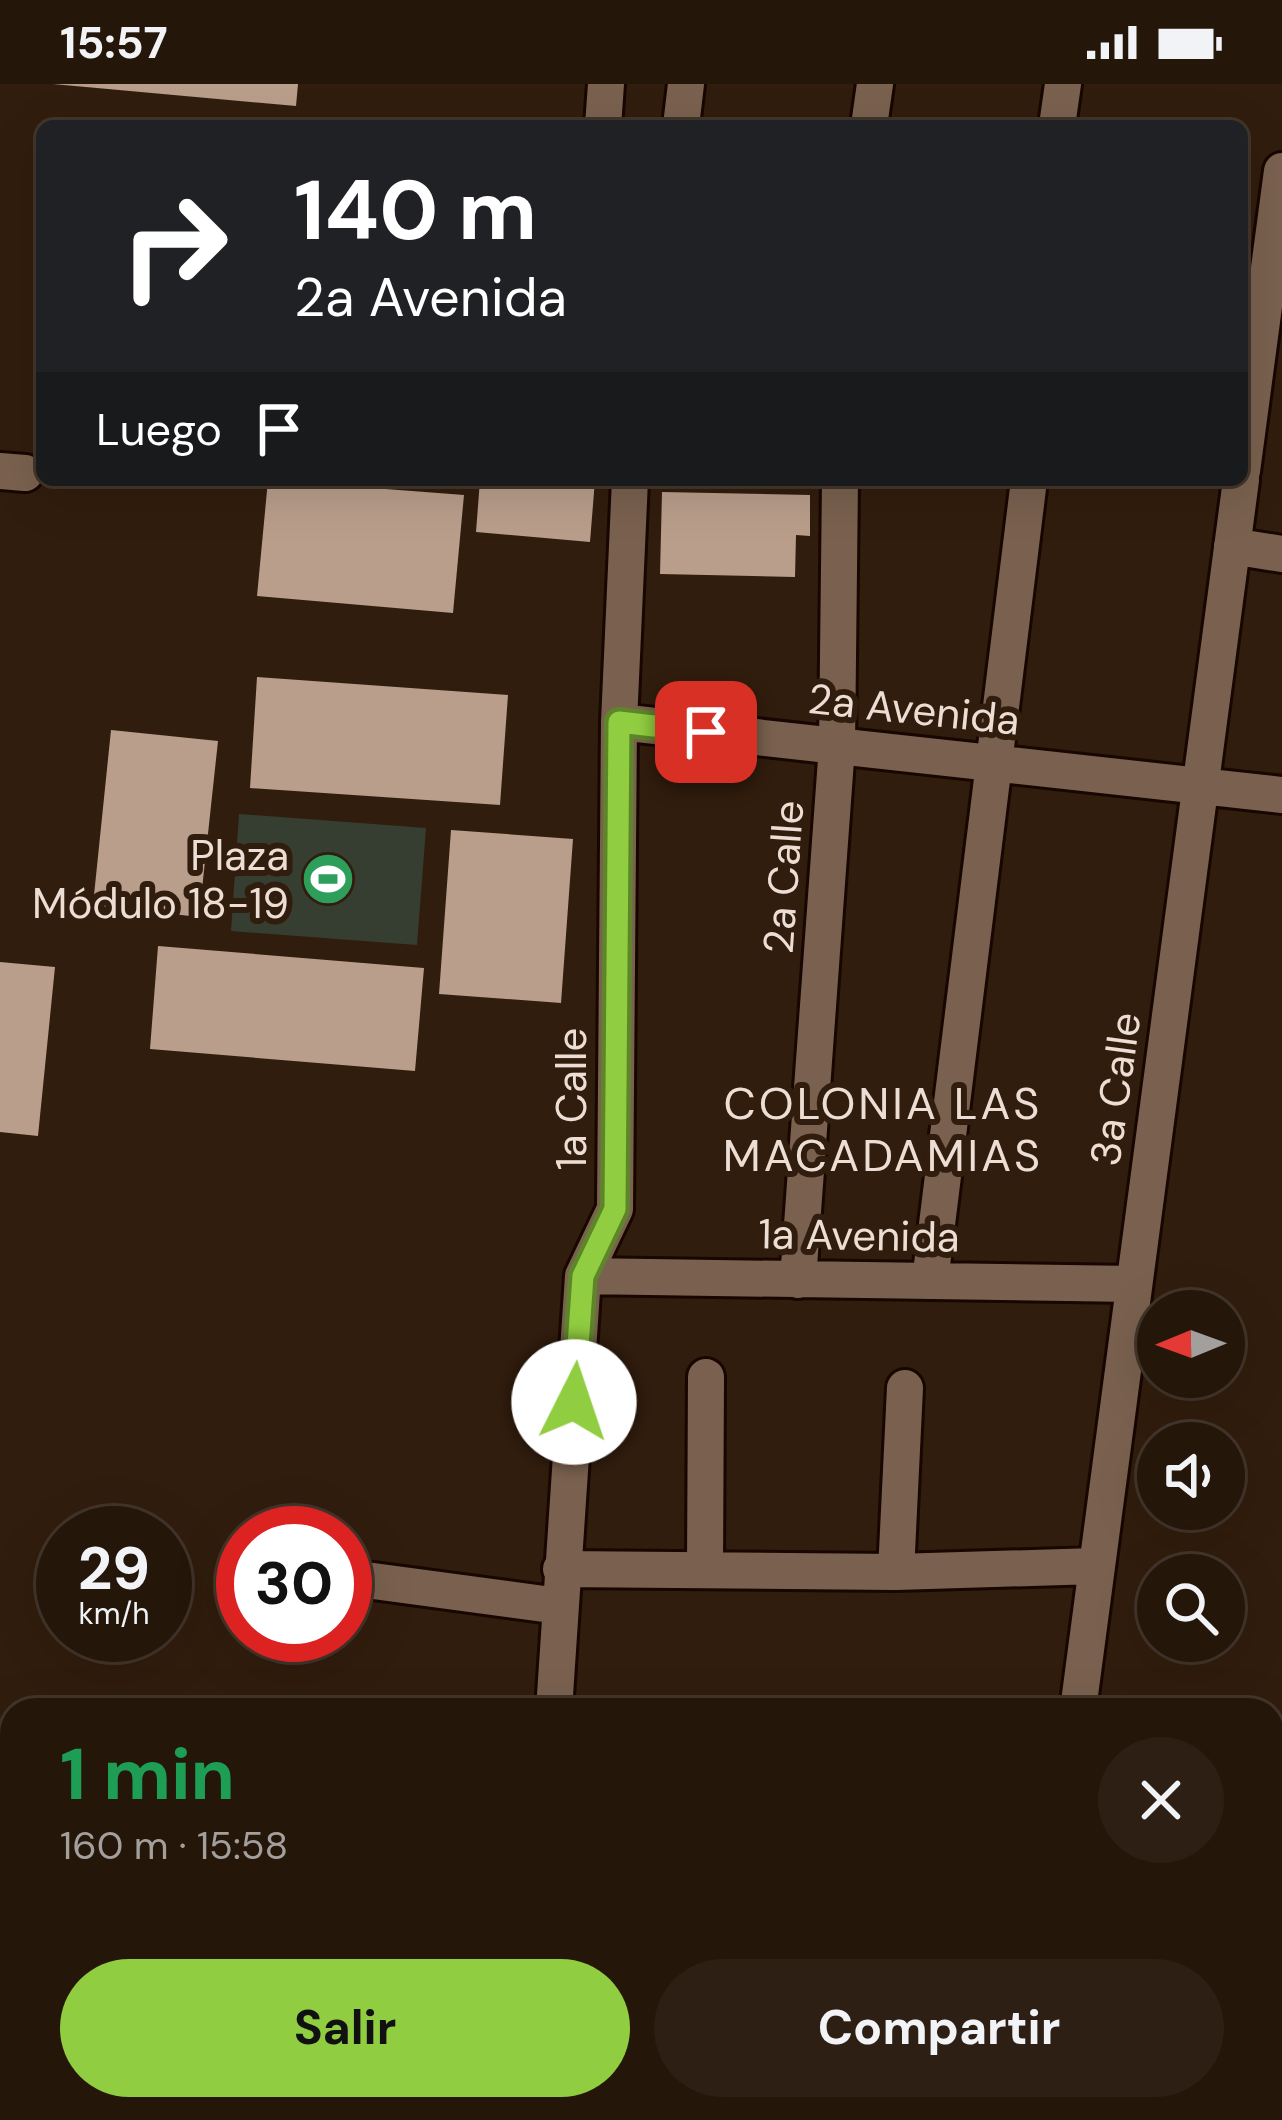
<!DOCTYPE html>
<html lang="es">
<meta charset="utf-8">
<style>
body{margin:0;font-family:"DM Sans",sans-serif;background:#2d1f13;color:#f1f3f6;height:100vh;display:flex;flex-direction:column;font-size:45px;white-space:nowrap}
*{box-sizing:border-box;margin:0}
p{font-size:39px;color:#a39f9c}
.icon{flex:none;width:66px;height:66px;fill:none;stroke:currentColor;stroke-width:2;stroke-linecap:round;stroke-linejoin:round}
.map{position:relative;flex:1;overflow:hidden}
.panel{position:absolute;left:0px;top:1614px;width:1284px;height:423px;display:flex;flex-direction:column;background:#25160a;border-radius:36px 36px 0 0;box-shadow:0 12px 48px #0002,0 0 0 3px #42352b}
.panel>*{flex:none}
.banner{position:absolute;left:36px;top:36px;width:1212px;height:366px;border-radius:18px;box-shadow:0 12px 48px #0002,0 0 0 3px #42352b;background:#202124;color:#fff;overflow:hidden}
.needle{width:78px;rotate:269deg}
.controls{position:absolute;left:1137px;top:1206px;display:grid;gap:24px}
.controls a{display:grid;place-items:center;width:108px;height:108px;border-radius:50%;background:#25160a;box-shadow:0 12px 48px #0002,0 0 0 3px #42352b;font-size:60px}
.speed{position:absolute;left:36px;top:1422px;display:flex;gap:24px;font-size:60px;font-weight:700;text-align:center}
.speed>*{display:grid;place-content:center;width:156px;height:156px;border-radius:50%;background:#25160a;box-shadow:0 12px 48px #0002,0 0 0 3px #42352b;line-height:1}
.speed small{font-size:30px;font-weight:400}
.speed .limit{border:18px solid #d22;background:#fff;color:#111}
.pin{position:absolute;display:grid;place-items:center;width:102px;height:102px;color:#fff;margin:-51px;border-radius:24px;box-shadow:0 6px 18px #0006}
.me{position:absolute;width:132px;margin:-66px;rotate:4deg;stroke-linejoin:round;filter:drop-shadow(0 0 9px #0008)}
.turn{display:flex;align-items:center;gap:42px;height:252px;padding:0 60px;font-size:54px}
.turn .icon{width:156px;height:156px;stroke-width:2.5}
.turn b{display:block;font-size:84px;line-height:102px}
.then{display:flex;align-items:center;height:114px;padding:0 60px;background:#0003;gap:24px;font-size:45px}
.round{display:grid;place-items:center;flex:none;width:126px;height:126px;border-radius:63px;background:#2d1f13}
.head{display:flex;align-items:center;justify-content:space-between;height:204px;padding:0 60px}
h1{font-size:72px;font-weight:700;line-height:90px;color:#1e9e55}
.primary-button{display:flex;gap:24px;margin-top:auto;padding:24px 60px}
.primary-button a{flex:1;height:138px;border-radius:72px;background:#91cd40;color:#111;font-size:48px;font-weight:700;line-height:138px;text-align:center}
.primary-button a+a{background:#2d1f13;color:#f1f3f6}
.status{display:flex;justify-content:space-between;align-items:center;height:84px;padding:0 60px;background:#25160a;direction:ltr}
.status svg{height:33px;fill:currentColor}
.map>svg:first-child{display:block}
</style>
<div class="status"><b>15:57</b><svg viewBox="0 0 49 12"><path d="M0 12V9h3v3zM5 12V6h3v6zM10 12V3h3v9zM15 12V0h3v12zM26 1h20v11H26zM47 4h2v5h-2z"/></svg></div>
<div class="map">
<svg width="1282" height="2036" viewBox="0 0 1282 2036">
<rect width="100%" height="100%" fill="#311d0d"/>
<path fill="#353e30" d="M239 730 426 744 417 861 231 847Z"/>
<path fill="#b99e8b" d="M53 0H298L296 22Z
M268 396 464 411 453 529 257 512Z
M480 396H595L590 458 476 448Z
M662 408 810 411V452L796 451 795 493 660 490Z
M257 593 508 611 500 721 250 704Z
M111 646 218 657 199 833 93 821Z
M451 746 573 755 561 919 439 910Z
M158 862 424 884 415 987 150 965Z
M0 878 55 883 38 1052 0 1048Z"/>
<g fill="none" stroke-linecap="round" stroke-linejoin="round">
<g stroke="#180600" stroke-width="42">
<path id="minor" d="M603 42 606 0
M681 42 686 0
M869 42 875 0
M1057 42 1063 0
M0 387 25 389
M1242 387 1282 87
M1232 462 1282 470
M619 638 1282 711
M583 1192 1134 1200
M798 1196 837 662 840 396
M930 1197 1029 396
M561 1485 896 1488 1096 1482
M705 1485 706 1293
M896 1488 905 1304
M351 1494 559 1522
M554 1626 583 1192 615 1125 619 638 630 396
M1078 1626 1241 396
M1272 1923 1282 1926
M0 2026 12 2021
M246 2036 247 2025
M375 2036V2025
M532 2036V2025
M771 2036 772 2025
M1022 2036 1023 2025
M1128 2036 1130 2025"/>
</g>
<path stroke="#6e5c4e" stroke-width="6" stroke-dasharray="9 6" stroke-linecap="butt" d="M123 2036V2025"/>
<use href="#minor" stroke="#7a614f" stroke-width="36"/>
</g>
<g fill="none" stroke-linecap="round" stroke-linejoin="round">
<g stroke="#5e852a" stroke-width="30">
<path id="route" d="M574 1318 583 1192 615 1125 619 638 706 648"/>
</g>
<use href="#route" stroke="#91cd40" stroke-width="21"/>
</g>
<defs>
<g id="stadium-disc" transform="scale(2.7)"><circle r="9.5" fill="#2e9e5b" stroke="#311d0d"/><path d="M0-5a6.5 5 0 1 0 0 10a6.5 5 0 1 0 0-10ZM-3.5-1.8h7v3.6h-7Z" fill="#fff"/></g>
</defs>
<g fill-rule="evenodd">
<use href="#stadium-disc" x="328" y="795"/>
</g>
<g text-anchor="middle" stroke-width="12" stroke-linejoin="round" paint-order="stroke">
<g font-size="42" fill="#ecded4" stroke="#311d0d">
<text transform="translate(914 625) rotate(6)" y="15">2a Avenida</text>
<text transform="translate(783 793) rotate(-86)" y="15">2a Calle</text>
<text transform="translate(1115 1005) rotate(-82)" y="15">3a Calle</text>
<text transform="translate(571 1015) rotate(-90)" y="15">1a Calle</text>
<text transform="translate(859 1151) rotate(1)" y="15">1a Avenida</text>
</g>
<g font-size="42" fill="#ecded4" stroke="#311d0d" text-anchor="end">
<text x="289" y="786">Plaza<tspan x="289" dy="48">Módulo 18-19</tspan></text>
</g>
<g font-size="45" letter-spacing="3" fill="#ecded4" stroke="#311d0d">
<text x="883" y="1035">COLONIA LAS<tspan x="883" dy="52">MACADAMIAS</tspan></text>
</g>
</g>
</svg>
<div class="controls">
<a><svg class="needle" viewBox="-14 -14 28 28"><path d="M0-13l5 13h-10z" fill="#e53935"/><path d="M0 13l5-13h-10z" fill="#a39f9c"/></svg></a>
<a><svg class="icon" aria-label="sound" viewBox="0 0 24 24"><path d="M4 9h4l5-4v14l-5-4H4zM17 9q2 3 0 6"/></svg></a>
<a><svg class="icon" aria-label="search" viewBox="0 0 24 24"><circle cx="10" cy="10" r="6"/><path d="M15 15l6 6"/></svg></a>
</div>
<div class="speed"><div>29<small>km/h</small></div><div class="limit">30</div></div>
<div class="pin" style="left:706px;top:648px;background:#d93025"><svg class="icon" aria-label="arrive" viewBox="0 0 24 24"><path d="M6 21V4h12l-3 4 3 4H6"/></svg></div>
<svg class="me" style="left:574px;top:1318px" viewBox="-20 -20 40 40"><circle r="19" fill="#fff"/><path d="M0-13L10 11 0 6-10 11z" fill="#91cd40"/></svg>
<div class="banner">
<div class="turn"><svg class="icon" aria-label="right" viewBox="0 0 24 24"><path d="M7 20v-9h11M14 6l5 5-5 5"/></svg><div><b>140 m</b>2a Avenida</div></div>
<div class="then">Luego<svg class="icon" aria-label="arrive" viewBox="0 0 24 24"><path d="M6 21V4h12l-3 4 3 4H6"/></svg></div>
</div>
<section class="panel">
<div class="head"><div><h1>1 min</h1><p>160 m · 15:58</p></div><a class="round"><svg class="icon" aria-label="close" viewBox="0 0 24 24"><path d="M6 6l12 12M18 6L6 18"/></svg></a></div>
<div class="primary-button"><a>Salir</a><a>Compartir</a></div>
</section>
</div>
